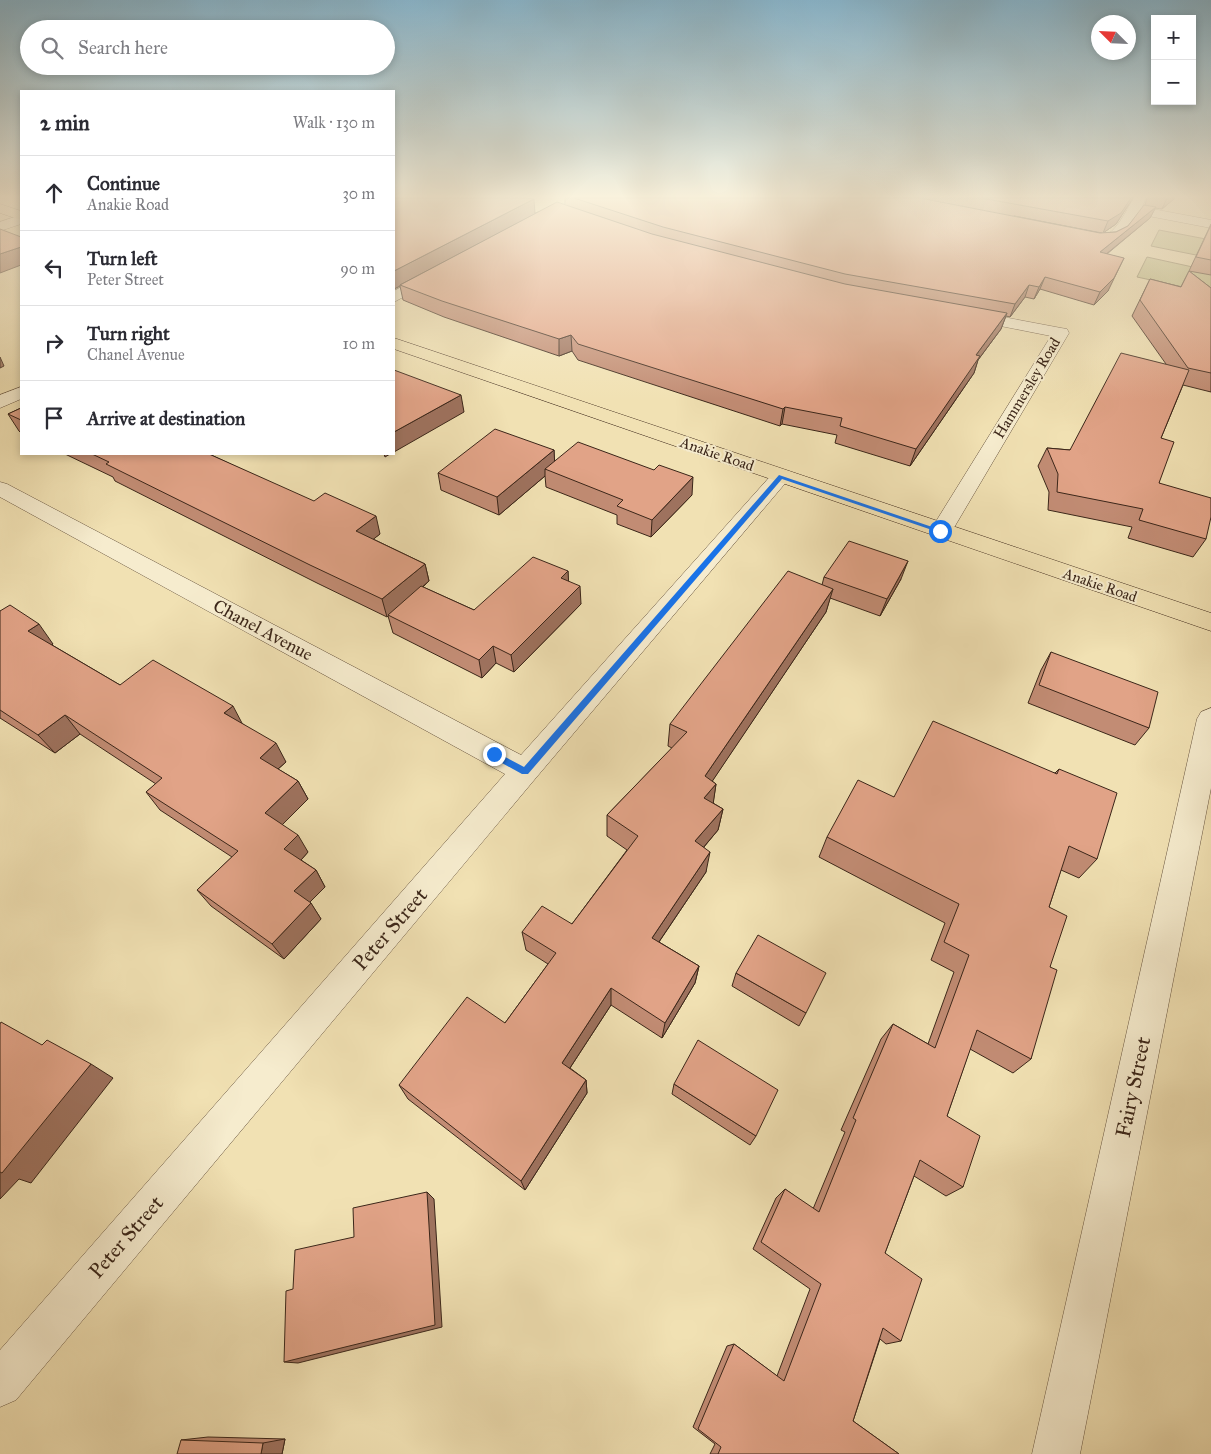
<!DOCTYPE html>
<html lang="en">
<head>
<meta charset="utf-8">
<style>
	:root { --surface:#fff; --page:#f7f7f7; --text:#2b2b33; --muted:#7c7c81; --line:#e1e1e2 }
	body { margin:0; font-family:"IM FELL Great Primer",serif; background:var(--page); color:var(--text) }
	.controls { position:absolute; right:15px; top:15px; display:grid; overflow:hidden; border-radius:0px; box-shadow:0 2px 8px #0003 }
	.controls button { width:45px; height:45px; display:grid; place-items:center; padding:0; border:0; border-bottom:1px solid var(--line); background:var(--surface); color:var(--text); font:25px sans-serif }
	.compass { position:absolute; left:1091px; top:15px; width:45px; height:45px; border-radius:50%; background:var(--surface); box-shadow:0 2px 8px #0003; rotate:294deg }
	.stop { position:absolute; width:15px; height:15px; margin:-11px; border:4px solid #1a73e8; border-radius:50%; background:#fff }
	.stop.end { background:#1a73e8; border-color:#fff; box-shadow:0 1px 5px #0008 }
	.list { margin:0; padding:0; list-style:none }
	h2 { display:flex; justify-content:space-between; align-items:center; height:65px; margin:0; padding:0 20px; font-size:21px }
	h2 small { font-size:16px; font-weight:400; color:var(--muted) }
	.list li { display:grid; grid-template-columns:32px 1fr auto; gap:15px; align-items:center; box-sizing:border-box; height:75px; padding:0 20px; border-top:1px solid var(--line) }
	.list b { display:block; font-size:19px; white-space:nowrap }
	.list p { margin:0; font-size:16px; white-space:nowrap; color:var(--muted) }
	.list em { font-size:16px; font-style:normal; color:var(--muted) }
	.icon { flex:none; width:28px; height:28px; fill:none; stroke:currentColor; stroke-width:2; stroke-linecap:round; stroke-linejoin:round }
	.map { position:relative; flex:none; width:1211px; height:1454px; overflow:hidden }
	.search { position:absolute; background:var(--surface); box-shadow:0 2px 8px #0003; left:20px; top:20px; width:375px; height:55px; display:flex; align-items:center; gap:12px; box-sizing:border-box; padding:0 18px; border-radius:28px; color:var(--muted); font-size:19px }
	.panel { position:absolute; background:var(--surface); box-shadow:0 2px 8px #0003; left:20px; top:90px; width:375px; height:365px; border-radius:0px }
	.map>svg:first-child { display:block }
	.green { fill:#c1c188; stroke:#7e7450 }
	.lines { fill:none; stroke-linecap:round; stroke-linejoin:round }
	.minor-casing { stroke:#685540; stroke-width:1 }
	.major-casing { stroke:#3b2619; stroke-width:1 }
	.minor { fill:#f6ecce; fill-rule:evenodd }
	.major { fill:#f1e1b3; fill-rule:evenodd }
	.wall { fill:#c28c74; stroke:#3b2619; fill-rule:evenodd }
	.shaded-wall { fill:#9e725e; stroke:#3b2619 }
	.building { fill:#e1a387; stroke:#3b2619 }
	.route { fill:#1a73e8 }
	.labels { text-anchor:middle; stroke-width:4; stroke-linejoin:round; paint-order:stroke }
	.far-street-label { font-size:15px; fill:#3b2619; stroke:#f6ecce }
	.street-label { font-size:18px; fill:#3b2619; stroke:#f6ecce }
	.near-street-label { font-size:21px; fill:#3b2619; stroke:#f6ecce }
</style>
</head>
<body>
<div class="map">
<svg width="1211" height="1454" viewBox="0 0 1211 1454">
	<rect width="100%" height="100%" fill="#f1e1b3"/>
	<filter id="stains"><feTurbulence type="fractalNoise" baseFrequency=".004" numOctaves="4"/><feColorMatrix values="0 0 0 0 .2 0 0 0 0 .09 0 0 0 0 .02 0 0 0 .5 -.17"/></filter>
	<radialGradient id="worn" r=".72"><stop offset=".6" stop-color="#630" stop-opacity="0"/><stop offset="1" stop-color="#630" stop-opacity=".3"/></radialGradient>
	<!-- green -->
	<g class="green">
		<polygon points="1159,230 1211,240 1211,258 1151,246"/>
		<polygon points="1147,257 1211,271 1211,293 1137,277"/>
	</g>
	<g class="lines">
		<defs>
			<g id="minor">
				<path d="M1134,198h12l-4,9 69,13v8l-73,-14c-16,26 -25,35 -57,27l-2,-3 2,-3c8,-2 16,2 24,0 11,-2 23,-28 29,-37z"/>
				<polygon points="21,215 21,224 0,231 0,222"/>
				<polygon points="434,270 439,272 442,275 439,278 394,302 394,291"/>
				<polygon points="966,310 1061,328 1067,329 1069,333 952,531 949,536 941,538 933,536 930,531 1051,336 960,318 958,315 960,312"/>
				<polygon points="21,387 21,399 0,408 0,395"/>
				<polygon points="781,470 788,472 791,476 788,480 535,779 16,1400 0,1407 0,1350 505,774 0,497 0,482 7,484 521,755 774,472"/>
				<polygon points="1211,708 1211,788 1080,1454 1032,1454 1197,719 1201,712"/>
			</g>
			<g id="major">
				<polygon points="0,204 21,211 21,220 0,213"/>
				<polygon points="394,338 1211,613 1211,631 394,349"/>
			</g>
		</defs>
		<!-- minor casing -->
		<use href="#minor" class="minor-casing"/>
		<!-- major casing -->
		<use href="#major" class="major-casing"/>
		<!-- minor -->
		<use href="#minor" class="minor"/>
		<!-- major -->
		<use href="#major" class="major"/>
	</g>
	<!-- wall -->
	<g class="wall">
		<path d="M394,198l141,15 30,-9v-6h568l-17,26 -13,9 13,-1 12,-6 17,-21 2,-7h28l-13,11 -7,-1 -5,10 -43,36 1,37 -14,14 -54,-16 -6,10 -9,-2 -15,20 -4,-1 -5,13 -23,31 -4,13 -64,93 -75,-23 2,-8 -55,-11 -2,2 -202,-66 -6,-9 -13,5 -115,-39 -41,-17 -3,-14 -6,3zM1014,216l88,17h-2z"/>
		<polygon points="1211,224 1211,275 1189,271"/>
		<polygon points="1189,271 1211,288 1211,392 1183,385 1161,438 1159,483 1206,539 1193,557 1128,538 1132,527 1048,510 1049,492 1038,466 1047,448 1070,450 1166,364 1132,316 1150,279 1181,287"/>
		<polygon points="21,408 21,433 19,431 8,414"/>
		<polygon points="554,450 554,461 692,495 651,537 617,524 617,515 546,487 545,476 499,515 441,490 438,473"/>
		<polygon points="65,454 209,454 380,534 373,539 425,564 429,581 423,587 474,610 568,571 568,581 581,604 514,672 496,663 482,678 393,633 388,616 387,617 317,583 115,481 113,477"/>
		<polygon points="824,577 901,579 880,616 830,598 826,612 712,781 716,784 713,803 723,809 718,830 704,847 706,872 659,942 699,966 695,983 662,1038 611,1005 570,1068 586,1080 587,1093 525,1190 408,1099 399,1085 505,1023 548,964 526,950 522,932 572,924 627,850 607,836 607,815 672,748 668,746 670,724 822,585"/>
		<polygon points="0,611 53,644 52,645 120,685 243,724 286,762 278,769 298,781 308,799 282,824 308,852 301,860 316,870 325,887 310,902 321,919 284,959 211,906 197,890 232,857 160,810 146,792 156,784 80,734 55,753 0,718"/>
		<polygon points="1051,652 1149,728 1135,745 1028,703 1041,670"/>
		<polygon points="1059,769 1097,859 1079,878 1061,870 1049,907 1050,967 1031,1059 1013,1073 970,1049 947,1116 963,1187 946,1196 914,1176 885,1253 901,1341 886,1344 880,1339 853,1421 899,1454 710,1454 715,1444 693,1427 727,1346 734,1344 777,1376 810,1289 753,1249 776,1198 785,1189 813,1209 845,1132 841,1130 881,1039 893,1024 928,1044 954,972 931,960 945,923 819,857 827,837 894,797 1055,773"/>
		<polygon points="736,973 806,1013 799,1026 732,986"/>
		<polygon points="674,1084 756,1136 750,1145 672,1094"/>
		<polygon points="208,1437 285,1439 282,1454 181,1440"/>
	</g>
	<!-- shaded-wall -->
	<g class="shaded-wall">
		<polygon points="1131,198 1133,198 1116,224 1103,233 1108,221"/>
		<polygon points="1167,198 1175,198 1162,209"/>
		<polygon points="534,199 535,214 400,285 400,286 394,289 394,271"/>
		<polygon points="1156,207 1150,218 1094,264 1100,252"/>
		<polygon points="21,247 21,265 0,273 0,254"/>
		<polygon points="1124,258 1108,291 1094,305 1100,292"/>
		<polygon points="1045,277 1040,289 1034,299 1039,287"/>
		<polygon points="1029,285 1025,297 1010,317 1015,304"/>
		<polygon points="1007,313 1001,329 978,360 974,373 910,466 916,449 976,355"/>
		<polygon points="571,335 572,351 559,356 559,339"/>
		<polygon points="0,357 4,366 0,368"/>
		<polygon points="461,395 464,412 394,452 394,432"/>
		<polygon points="785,407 782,424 780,426 783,409"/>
		<polygon points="554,450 555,468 545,469 545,476 499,515 497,497"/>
		<polygon points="384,454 390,454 385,457"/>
		<polygon points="693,477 692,495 651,537 652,520"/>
		<polygon points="376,516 380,534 361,549 356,531"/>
		<polygon points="908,561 901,579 880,616 887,599"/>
		<polygon points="425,564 429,581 387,617 382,599"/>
		<polygon points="568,571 569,589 561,578"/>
		<polygon points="580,586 581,604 514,672 511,655"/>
		<polygon points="833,589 826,612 701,798 705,776"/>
		<polygon points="39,624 53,644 43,650 28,631"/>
		<polygon points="493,646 496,663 482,678 479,660"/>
		<polygon points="233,706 243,725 224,713"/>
		<polygon points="65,715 80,734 55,753 38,735"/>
		<polygon points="276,743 286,762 270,776 260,758"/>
		<polygon points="298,781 308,799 276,831 265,813"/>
		<polygon points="716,784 713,805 704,798"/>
		<polygon points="723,809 718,830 691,862 695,841"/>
		<polygon points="298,835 308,852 295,867 284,849"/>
		<polygon points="710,852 706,872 650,955 652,938"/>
		<polygon points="316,870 325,887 304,908 294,891"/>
		<polygon points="311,903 321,919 284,959 272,944"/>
		<polygon points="699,966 695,983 662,1038 665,1023"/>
		<polygon points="611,988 611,1005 564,1077 562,1063"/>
		<polygon points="91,1064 113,1078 31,1183 19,1179 0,1199 0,1170"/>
		<polygon points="586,1080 587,1093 525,1190 521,1181"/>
		<polygon points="427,1192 434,1199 442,1327 298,1363 284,1362"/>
		<polygon points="285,1439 282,1454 261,1454 263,1443"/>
	</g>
	<!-- building -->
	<g class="building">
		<polygon points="394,198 526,198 534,199 394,271"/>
		<polygon points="574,198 920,198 1100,233 1116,232 1128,226 1144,205 1156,207 1100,252 1124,258 1114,278 1100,292 1045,277 1039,287 1029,285 1015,304 845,274 663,227"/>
		<polygon points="981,198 1131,198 1121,213 1108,221"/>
		<polygon points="557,202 652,234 845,284 1007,313 976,355 980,356 916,449 840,426 842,418 785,407 783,409 578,344 571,335 559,339 442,301 400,285"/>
		<polygon points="1211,225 1211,260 1196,257"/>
		<polygon points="0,229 21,237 21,247 0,254"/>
		<polygon points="1189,271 1211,288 1211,373 1188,368 1140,300 1150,279 1181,287"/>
		<polygon points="1121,353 1189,370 1161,438 1174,442 1159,483 1211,498 1211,517 1206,539 1139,520 1143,509 1057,492 1058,474 1047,448 1070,450"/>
		<polygon points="394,370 461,395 394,432"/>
		<polygon points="21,408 21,420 8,414"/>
		<polygon points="495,429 554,450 497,497 438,473"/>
		<polygon points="578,442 654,470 659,465 693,477 652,520 617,506 623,500 545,469"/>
		<polygon points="92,454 209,454 314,501 325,493 376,516 356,531 425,564 382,599 310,565 106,464 109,462"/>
		<polygon points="849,541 908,561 887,599 824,577"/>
		<polygon points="533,557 568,571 561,578 580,586 511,655 493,646 479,660 388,615 421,586 474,610"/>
		<polygon points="788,571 833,589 705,776 716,784 704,798 723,809 695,841 710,852 652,938 699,966 665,1023 611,988 562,1063 586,1080 521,1181 399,1085 467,997 505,1023 556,953 522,932 542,906 572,924 638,836 607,815 687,732 670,724"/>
		<polygon points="10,605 39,624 28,631 120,685 153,660 233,706 224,713 276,743 260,758 298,781 265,813 298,835 284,849 316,870 294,891 311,903 272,944 197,890 238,851 146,792 162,778 65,715 38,735 0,710 0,611"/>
		<polygon points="1051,652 1158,692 1149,728 1039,685"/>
		<polygon points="933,721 1057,774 1059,769 1117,793 1097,859 1069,846 1049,907 1067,916 1050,967 1057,970 1031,1059 977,1030 947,1116 980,1136 963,1187 920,1160 885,1253 922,1279 901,1341 883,1328 853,1421 899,1454 718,1454 721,1447 698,1429 734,1344 784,1381 821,1284 761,1242 785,1189 819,1212 856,1120 853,1118 893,1024 935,1048 969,955 944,942 959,904 827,837 858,780 894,797"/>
		<polygon points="758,935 826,973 806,1013 736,973"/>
		<polygon points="1,1022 42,1045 47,1040 91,1064 2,1173 0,1172 0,1024"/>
		<polygon points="698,1040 778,1090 756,1136 674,1084"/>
		<polygon points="427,1192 435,1325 284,1362 286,1291 293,1289 295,1250 354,1237 353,1208"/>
		<polygon points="181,1440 263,1443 261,1454 177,1454"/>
	</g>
	<!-- sky -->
	<linearGradient id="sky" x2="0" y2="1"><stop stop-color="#89b8d0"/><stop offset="0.49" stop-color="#f9f2dd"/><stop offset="1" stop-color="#f9f2dd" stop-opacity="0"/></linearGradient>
	<rect width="1211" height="401" fill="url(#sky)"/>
	<!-- route -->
	<polygon class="route" points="779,475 944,531 938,532 782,479 528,774 522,774 491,757 491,752 494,751 524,767"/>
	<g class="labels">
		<!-- far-street labels -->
		<g class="far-street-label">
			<text transform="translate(1027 388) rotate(-59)" y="5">Hammersley Road</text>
			<text transform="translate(717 454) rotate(19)" y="5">Anakie Road</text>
			<text transform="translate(1100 585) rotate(19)" y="5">Anakie Road</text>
		</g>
		<!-- street labels -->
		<g class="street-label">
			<text transform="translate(263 630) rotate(28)" y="6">Chanel Avenue</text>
		</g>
		<!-- near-street labels -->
		<g class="near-street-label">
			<text transform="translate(390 929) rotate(-49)" y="7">Peter Street</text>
			<text transform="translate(1133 1087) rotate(-78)" y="7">Fairy Street</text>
			<text transform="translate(126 1237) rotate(-49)" y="7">Peter Street</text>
		</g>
	</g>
	<rect width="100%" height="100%" filter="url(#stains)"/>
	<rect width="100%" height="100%" fill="url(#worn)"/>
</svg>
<div class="controls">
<button>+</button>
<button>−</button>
</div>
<svg class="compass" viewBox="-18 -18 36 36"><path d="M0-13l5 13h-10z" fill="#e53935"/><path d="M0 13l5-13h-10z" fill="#7c7c81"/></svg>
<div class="stop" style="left:940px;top:531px"></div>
<div class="stop end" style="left:494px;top:754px"></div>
<div class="search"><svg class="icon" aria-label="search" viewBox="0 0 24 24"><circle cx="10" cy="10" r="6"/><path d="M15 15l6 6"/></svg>Search here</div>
<section class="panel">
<h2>2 min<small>Walk · 130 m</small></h2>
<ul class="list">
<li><svg class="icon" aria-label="ahead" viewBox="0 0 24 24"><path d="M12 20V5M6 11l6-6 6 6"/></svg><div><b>Continue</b><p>Anakie Road</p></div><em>30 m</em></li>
<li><svg class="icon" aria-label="left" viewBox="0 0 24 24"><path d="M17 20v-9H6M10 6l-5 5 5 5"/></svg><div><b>Turn left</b><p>Peter Street</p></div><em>90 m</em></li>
<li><svg class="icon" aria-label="right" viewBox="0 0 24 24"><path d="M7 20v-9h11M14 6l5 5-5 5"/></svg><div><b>Turn right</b><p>Chanel Avenue</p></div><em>10 m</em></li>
<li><svg class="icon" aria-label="arrive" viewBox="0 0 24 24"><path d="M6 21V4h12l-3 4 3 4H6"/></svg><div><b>Arrive at destination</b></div></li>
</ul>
</section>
</div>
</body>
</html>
